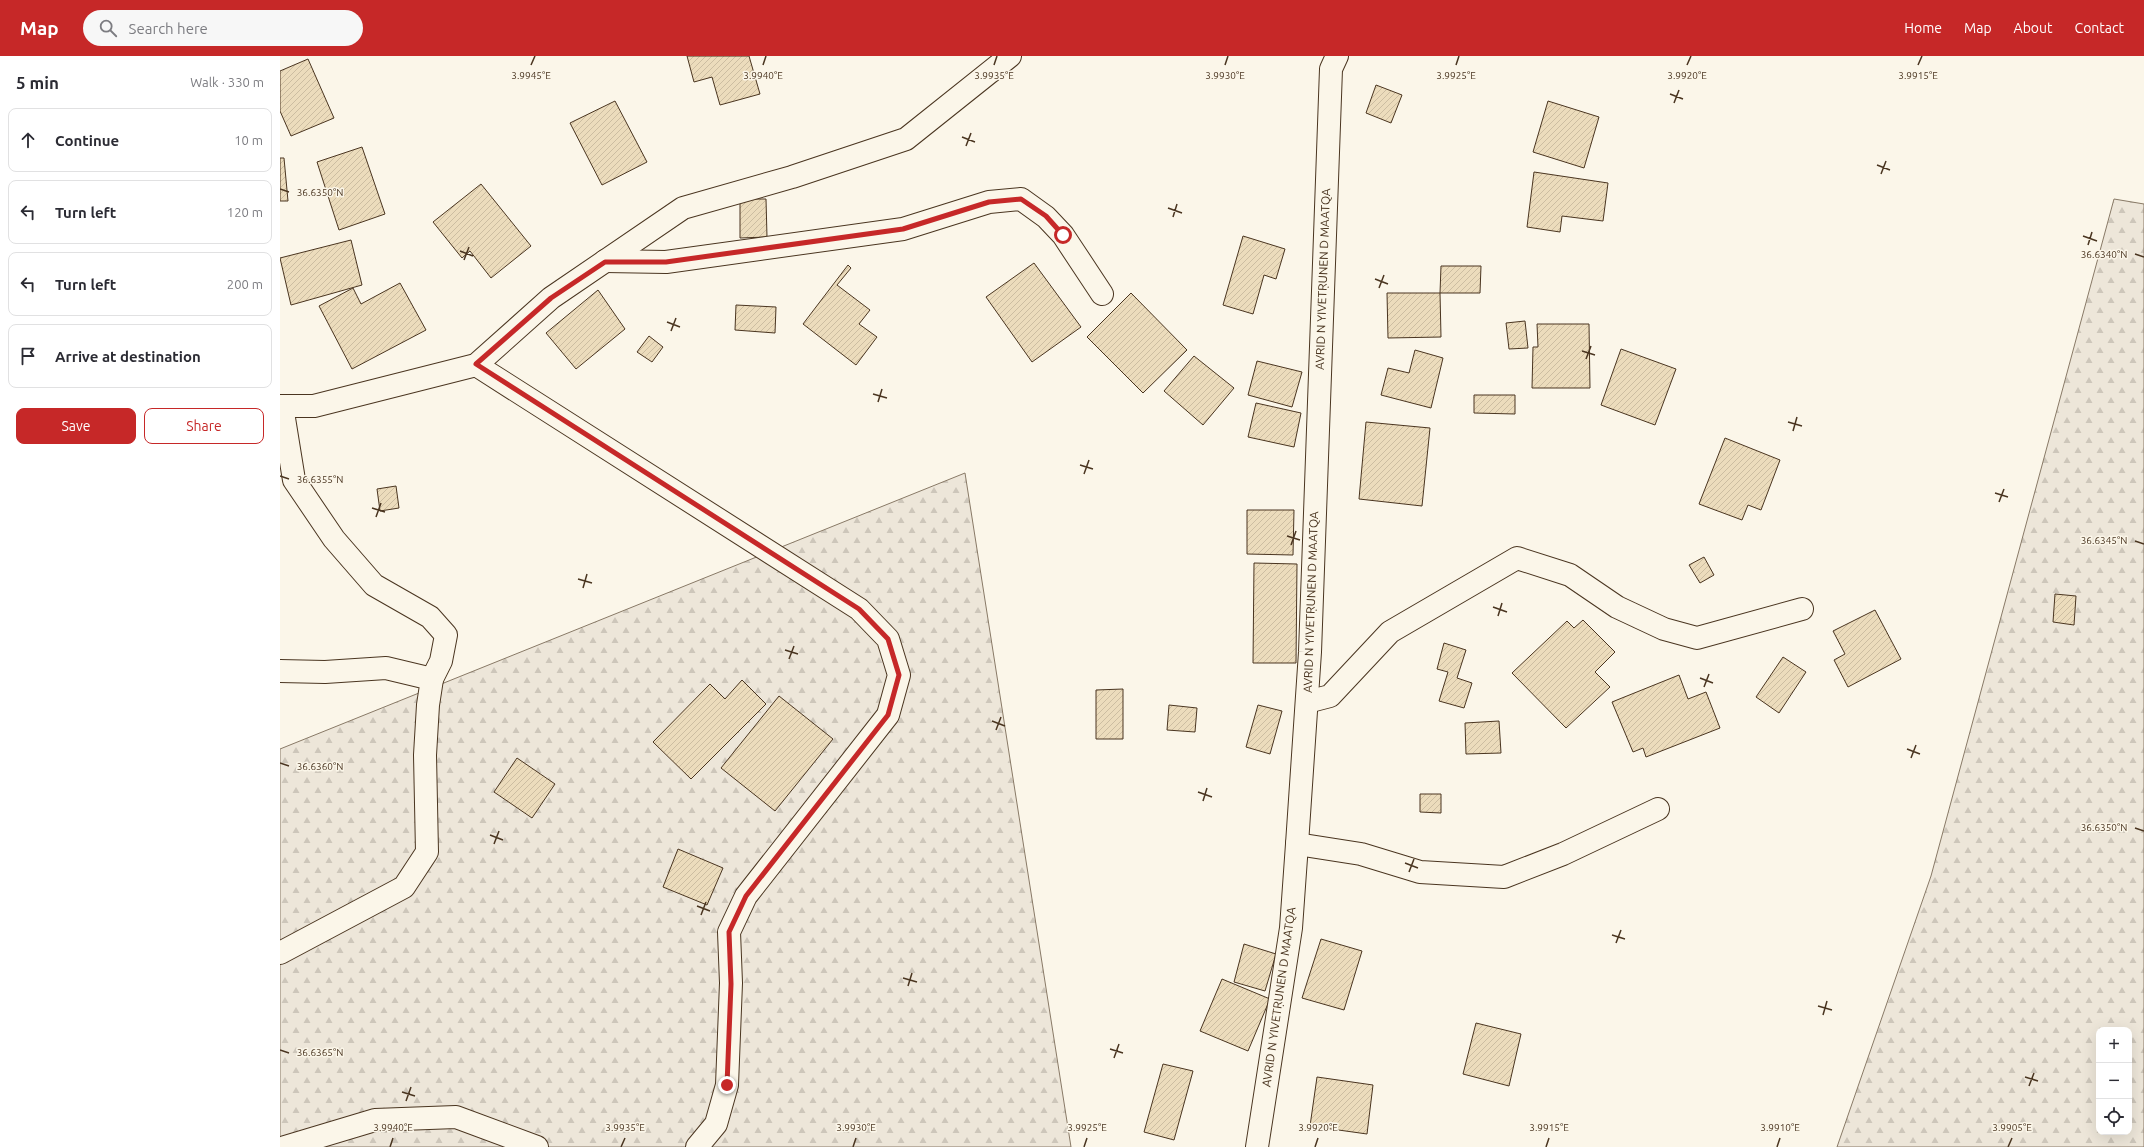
<!DOCTYPE html>
<html lang="en">
<head>
<meta charset="utf-8">
<style>
	:root { --surface:#fff; --page:#f7f7f7; --text:#2b2b33; --muted:#7c7c81; --line:#e1e1e2; --accent:#c62828 }
	body { margin:0; font-family:Ubuntu,sans-serif; background:var(--page); color:var(--text) }
	.controls { position:absolute; right:12px; bottom:12px; display:grid; overflow:hidden; border-radius:8px; box-shadow:0 4px 16px #0002 }
	.controls button { width:36px; height:36px; display:grid; place-items:center; padding:0; border:0; border-bottom:1px solid var(--line); background:var(--surface); color:var(--text); font:20px sans-serif }
	.stop { position:absolute; width:12px; height:12px; margin:-9px; border:3px solid #c62828; border-radius:50%; background:#fff }
	.stop.end { background:#c62828; border-color:#fff; box-shadow:0 1px 4px #0008 }
	.list { margin:0; padding:0; list-style:none }
	h2 { display:flex; justify-content:space-between; align-items:center; height:52px; margin:0; padding:0 16px; font-size:17px }
	h2 small { font-size:13px; font-weight:400; color:var(--muted) }
	.list li { display:grid; grid-template-columns:26px 1fr auto; gap:12px; align-items:center; box-sizing:border-box; height:64px; margin:0 8px 8px; padding:0 8px; border:1px solid var(--line); border-radius:8px }
	.list b { display:block; font-size:15px; white-space:nowrap }
	.list em { font-size:13px; font-style:normal; color:var(--muted) }
	.actions { display:flex; gap:8px; padding:12px 16px }
	.actions a { flex:1; padding:9px 0; border:1px solid var(--accent); border-radius:8px; text-align:center; font-size:14px; color:var(--accent) }
	.actions .main { background:var(--accent); color:#fff }
	.icon { flex:none; width:22px; height:22px; fill:none; stroke:currentColor; stroke-width:2; stroke-linecap:round; stroke-linejoin:round }
	.map { position:relative; flex:none; width:1864px; height:1091px; overflow:hidden }
	header { display:flex; align-items:center; gap:24px; box-sizing:border-box; height:56px; padding:0 20px; background:var(--accent); color:#fff }
	header strong { font-size:19px }
	nav { display:flex; gap:22px; margin-inline-start:auto; font-size:14px }
	.search { width:280px; height:36px; background:var(--page); display:flex; align-items:center; gap:10px; box-sizing:border-box; padding:0 14px; border-radius:22px; color:var(--muted); font-size:15px }
	main { display:flex }
	aside { flex:1; background:var(--surface) }
	.map>svg:first-child { display:block }
	.forest { fill:url(#forest-firs); stroke:#887966; fill-rule:evenodd }
	.building { fill:url(#building-hatch); stroke:#4a3520 }
	.lines { fill:none; stroke-linecap:round; stroke-linejoin:round }
	.minor-casing { stroke:#4a3520; stroke-width:24 }
	.major-casing { stroke:#4a3520; stroke-width:24 }
	.minor { stroke:#fbf6e9; stroke-width:22 }
	.major { stroke:#fbf6e9; stroke-width:22 }
	.route { stroke:#c62828; stroke-width:5 }
	.ticks { fill:none; stroke:#4a3520; stroke-width:1.5 }
	.labels { text-anchor:middle; stroke-width:3; stroke-linejoin:round; paint-order:stroke }
	.street-label { font-size:12px; fill:#4a3520; stroke:#fbf6e9 }
	.ticks-label { font-size:10px; text-anchor:middle; fill:#4a3520; stroke:#fbf6e9; stroke-width:3; stroke-linejoin:round; paint-order:stroke }
</style>
</head>
<body>
<header>
<strong>Map</strong>
<div class="search"><svg class="icon" aria-label="search" viewBox="0 0 24 24"><circle cx="10" cy="10" r="6"/><path d="M15 15l6 6"/></svg>Search here</div>
<nav><a>Home</a><a>Map</a><a>About</a><a>Contact</a></nav>
</header>
<main>
<aside>
<h2>5 min<small>Walk · 330 m</small></h2>
<ul class="list">
<li><svg class="icon" aria-label="ahead" viewBox="0 0 24 24"><path d="M12 20V5M6 11l6-6 6 6"/></svg><div><b>Continue</b></div><em>10 m</em></li>
<li><svg class="icon" aria-label="left" viewBox="0 0 24 24"><path d="M17 20v-9H6M10 6l-5 5 5 5"/></svg><div><b>Turn left</b></div><em>120 m</em></li>
<li><svg class="icon" aria-label="left" viewBox="0 0 24 24"><path d="M17 20v-9H6M10 6l-5 5 5 5"/></svg><div><b>Turn left</b></div><em>200 m</em></li>
<li><svg class="icon" aria-label="arrive" viewBox="0 0 24 24"><path d="M6 21V4h12l-3 4 3 4H6"/></svg><div><b>Arrive at destination</b></div></li>
</ul>
<div class="actions"><a class="main">Save</a><a>Share</a></div>
</aside>
<div class="map">
<svg width="1864" height="1091" viewBox="0 0 1864 1091">
	<defs>
		<pattern id="forest-firs" width="22" height="20" patternUnits="userSpaceOnUse"><rect width="22" height="20" fill="#ede6d9"/><path d="M5 1l3.5 6h-7zM16 11l3.5 6h-7z" fill="#cdc6ba"/></pattern>
		<pattern id="building-hatch" width="6" height="6" patternUnits="userSpaceOnUse"><rect width="6" height="6" fill="#ecdcbc"/><path d="M-1 1l2-2M0 6l6-6M5 7l2-2" fill="none" stroke="#ccbda1"/></pattern>
	</defs>
	<rect width="100%" height="100%" fill="#fbf6e9"/>
	<!-- forest -->
	<g class="forest">
		<path d="M1834,143l30,5v943h-307l94,-271zM1819,974h30v102h-30z"/>
		<polygon points="685,417 791,1091 0,1091 0,693"/>
	</g>
	<!-- building -->
	<g class="building">
		<polygon points="407,0 469,0 480,38 440,49 432,21 414,26"/>
		<polygon points="28,3 54,62 11,80 0,55 0,15"/>
		<polygon points="1096,29 1122,39 1111,67 1086,57"/>
		<polygon points="335,45 367,106 322,129 290,67"/>
		<polygon points="1268,45 1319,61 1304,112 1253,96"/>
		<polygon points="82,91 105,158 59,174 37,106"/>
		<polygon points="0,102 4,102 8,145 0,145"/>
		<polygon points="1254,116 1328,127 1323,165 1282,160 1280,176 1247,171"/>
		<polygon points="201,128 251,190 211,222 190,195 182,202 153,166"/>
		<polygon points="460,143 486,143 487,181 460,182"/>
		<polygon points="963,180 1005,193 996,223 984,219 973,258 943,249"/>
		<polygon points="71,184 82,229 11,249 0,202"/>
		<polygon points="754,207 801,271 752,306 706,241"/>
		<polygon points="568,209 571,212 557,229 590,254 579,268 597,281 576,309 523,268"/>
		<polygon points="1161,210 1201,210 1200,237 1160,237"/>
		<polygon points="120,227 146,274 72,313 39,250 73,232 81,248"/>
		<polygon points="318,234 345,273 296,313 266,277"/>
		<polygon points="851,237 907,294 863,337 807,281"/>
		<polygon points="1107,237 1160,237 1161,281 1108,282"/>
		<polygon points="456,249 496,251 495,277 455,274"/>
		<polygon points="1245,265 1248,292 1229,293 1226,267"/>
		<polygon points="1257,268 1309,268 1310,332 1252,332 1253,291 1258,291"/>
		<polygon points="369,280 383,291 372,306 357,296"/>
		<polygon points="1341,293 1396,313 1375,369 1321,349"/>
		<polygon points="1135,294 1163,302 1151,352 1101,339 1108,312 1129,317"/>
		<polygon points="914,300 954,332 923,369 884,335"/>
		<polygon points="977,305 1022,316 1012,351 968,339"/>
		<polygon points="1194,339 1235,339 1235,358 1194,357"/>
		<polygon points="976,347 1021,357 1014,391 968,381"/>
		<polygon points="1086,366 1150,372 1142,450 1079,443"/>
		<polygon points="1445,382 1500,404 1481,454 1468,449 1462,464 1419,448"/>
		<polygon points="116,430 119,452 100,455 97,433"/>
		<polygon points="967,454 1014,454 1013,499 967,498"/>
		<polygon points="1424,501 1434,519 1420,527 1409,509"/>
		<polygon points="974,507 1017,508 1016,607 973,607"/>
		<polygon points="1775,538 1796,540 1794,569 1773,566"/>
		<polygon points="1595,554 1621,603 1568,631 1554,604 1565,598 1553,575"/>
		<polygon points="1303,564 1335,596 1315,616 1330,631 1286,672 1232,617 1287,565 1294,572"/>
		<polygon points="1164,587 1186,594 1177,622 1192,627 1184,652 1159,645 1168,616 1157,613"/>
		<polygon points="1503,601 1526,616 1499,657 1476,641"/>
		<polygon points="1399,619 1408,643 1426,636 1440,672 1366,701 1363,692 1353,696 1332,646"/>
		<polygon points="462,624 486,648 411,723 373,686 430,628 445,643"/>
		<polygon points="843,633 843,683 816,683 816,634"/>
		<polygon points="499,640 553,683 495,755 441,712"/>
		<polygon points="889,649 917,652 915,676 887,674"/>
		<polygon points="978,649 1002,655 990,698 966,691"/>
		<polygon points="1219,665 1221,697 1186,698 1185,667"/>
		<polygon points="237,702 275,728 252,762 214,736"/>
		<polygon points="1140,738 1161,738 1161,757 1140,756"/>
		<polygon points="398,793 443,812 427,849 383,831"/>
		<polygon points="1041,883 1082,895 1064,954 1022,942"/>
		<polygon points="964,888 996,898 985,935 954,926"/>
		<polygon points="942,923 990,943 968,995 920,975"/>
		<polygon points="1196,967 1241,978 1229,1030 1183,1018"/>
		<polygon points="883,1008 913,1015 894,1084 864,1076"/>
		<polygon points="1037,1021 1093,1029 1087,1078 1030,1070"/>
	</g>
	<g class="lines">
		<defs>
			<g id="minor">
				<polyline points="325,205 386,206 623,173 709,146 741,143 766,161 783,179 822,238"/>
				<polyline points="196,309 579,553 608,583 619,619 608,659 466,840 449,876 451,927 447,1029 436,1068 417,1091"/>
				<polyline points="0,350 34,350 196,309 271,242 403,152 512,121 626,83 730,0"/>
				<polyline points="2,350 14,424 54,483 94,529 150,561 166,579 161,605 152,623"/>
				<polyline points="0,615 45,616 106,612 152,623 148,649 145,699 147,796 124,831 0,897"/>
				<polyline points="1027,646 1050,640 1110,576 1237,502 1290,519 1337,551 1384,573 1417,582 1522,553"/>
				<polyline points="1017,788 1081,798 1140,816 1224,821 1283,798 1378,753"/>
				<polyline points="5,1091 95,1064 176,1061 257,1091"/>
			</g>
			<polyline id="major" points="977,1091 1011,872 1017,788 1030,596 1051,13 1057,0"/>
		</defs>
		<!-- minor casing -->
		<use href="#minor" class="minor-casing"/>
		<!-- major casing -->
		<use href="#major" class="major-casing"/>
		<!-- minor -->
		<use href="#minor" class="minor"/>
		<!-- major -->
		<use href="#major" class="major"/>
	</g>
	<g class="lines">
		<!-- route -->
		<polyline class="route" points="447,1029 451,928 449,876 466,840 608,659 619,619 608,583 579,553 196,308 271,242 325,206 386,206 623,173 709,146 741,143 766,160 783,179"/>
	</g>
	<!-- ticks -->
	<path class="ticks" d="M251,9l4,-9M483,9l3,-9M714,9l3,-9M945,9l3,-9M1176,9l3,-9M1407,9l4,-9M1638,9l4,-9M1390,38l13,5M1394,47l5,-13M682,81l13,5M686,90l5,-13M1597,109l13,5M1601,118l5,-13M0,133l9,3M888,152l14,5M893,161l4,-13M1803,180l14,5M1808,189l4,-13M180,195l13,5M1855,198l9,3M184,204l5,-13M1095,223l13,5M1099,232l5,-13M387,266l13,5M391,275l5,-13M1302,295l13,4M1306,303l5,-13M593,338l14,4M598,346l4,-13M1508,366l14,4M1513,375l4,-14M800,409l13,4M804,418l5,-14M0,420l9,3M1715,437l13,4M1719,446l5,-13M92,452l13,4M96,461l5,-14M1007,480l13,4M1855,485l9,3M1011,489l5,-14M298,523l14,4M303,532l4,-14M1213,551l14,5M1218,560l4,-13M505,594l13,4M509,603l5,-13M1420,622l13,5M1424,631l5,-13M712,665l13,5M716,674l5,-13M1627,693l13,5M1631,702l5,-13M0,707l9,3M918,736l14,5M923,745l4,-13M1855,772l9,3M210,779l13,5M214,788l5,-13M1125,807l13,5M1129,816l5,-13M417,850l13,5M421,859l5,-13M1332,879l13,4M1336,887l5,-13M623,922l14,4M628,930l4,-13M1538,950l14,4M1543,959l4,-14M830,993l13,4M0,994l9,3M834,1002l5,-14M1745,1021l13,4M1749,1030l5,-13M122,1036l13,4M126,1045l5,-14M110,1091l3,-9M341,1091l4,-9M573,1091l3,-9M804,1091l3,-9M1035,1091l3,-9M1266,1091l3,-9M1497,1091l3,-9M1728,1091l4,-9"/>
	<g class="labels">
		<!-- street labels -->
		<g class="street-label">
			<text transform="translate(1043 223) rotate(-88)" y="4">AVRID N YIVETṚUNEN D MAATQA</text>
			<text transform="translate(1031 546) rotate(-88)" y="4">AVRID N YIVETṚUNEN D MAATQA</text>
			<text transform="translate(999 941) rotate(-82)" y="4">AVRID N YIVETṚUNEN D MAATQA</text>
		</g>
	</g>
	<g class="ticks-label">
		<text x="251" y="23">3.9945°E</text>
		<text x="483" y="23">3.9940°E</text>
		<text x="714" y="23">3.9935°E</text>
		<text x="945" y="23">3.9930°E</text>
		<text x="1176" y="23">3.9925°E</text>
		<text x="1407" y="23">3.9920°E</text>
		<text x="1638" y="23">3.9915°E</text>
		<text x="40" y="140">36.6350°N</text>
		<text x="1824" y="202">36.6340°N</text>
		<text x="40" y="427">36.6355°N</text>
		<text x="1824" y="488">36.6345°N</text>
		<text x="40" y="714">36.6360°N</text>
		<text x="1824" y="775">36.6350°N</text>
		<text x="40" y="1000">36.6365°N</text>
		<text x="113" y="1075">3.9940°E</text>
		<text x="345" y="1075">3.9935°E</text>
		<text x="576" y="1075">3.9930°E</text>
		<text x="807" y="1075">3.9925°E</text>
		<text x="1038" y="1075">3.9920°E</text>
		<text x="1269" y="1075">3.9915°E</text>
		<text x="1500" y="1075">3.9910°E</text>
		<text x="1732" y="1075">3.9905°E</text>
	</g>
</svg>
<div class="controls">
<button>+</button>
<button>−</button>
<button><svg class="icon" aria-label="locate" viewBox="0 0 24 24"><circle cx="12" cy="12" r="6"/><path d="M12 2v4M12 18v4M2 12h4M18 12h4"/></svg></button>
</div>
<div class="stop" style="left:783px;top:179px"></div>
<div class="stop end" style="left:447px;top:1029px"></div>
</div>
</main>
</body>
</html>
